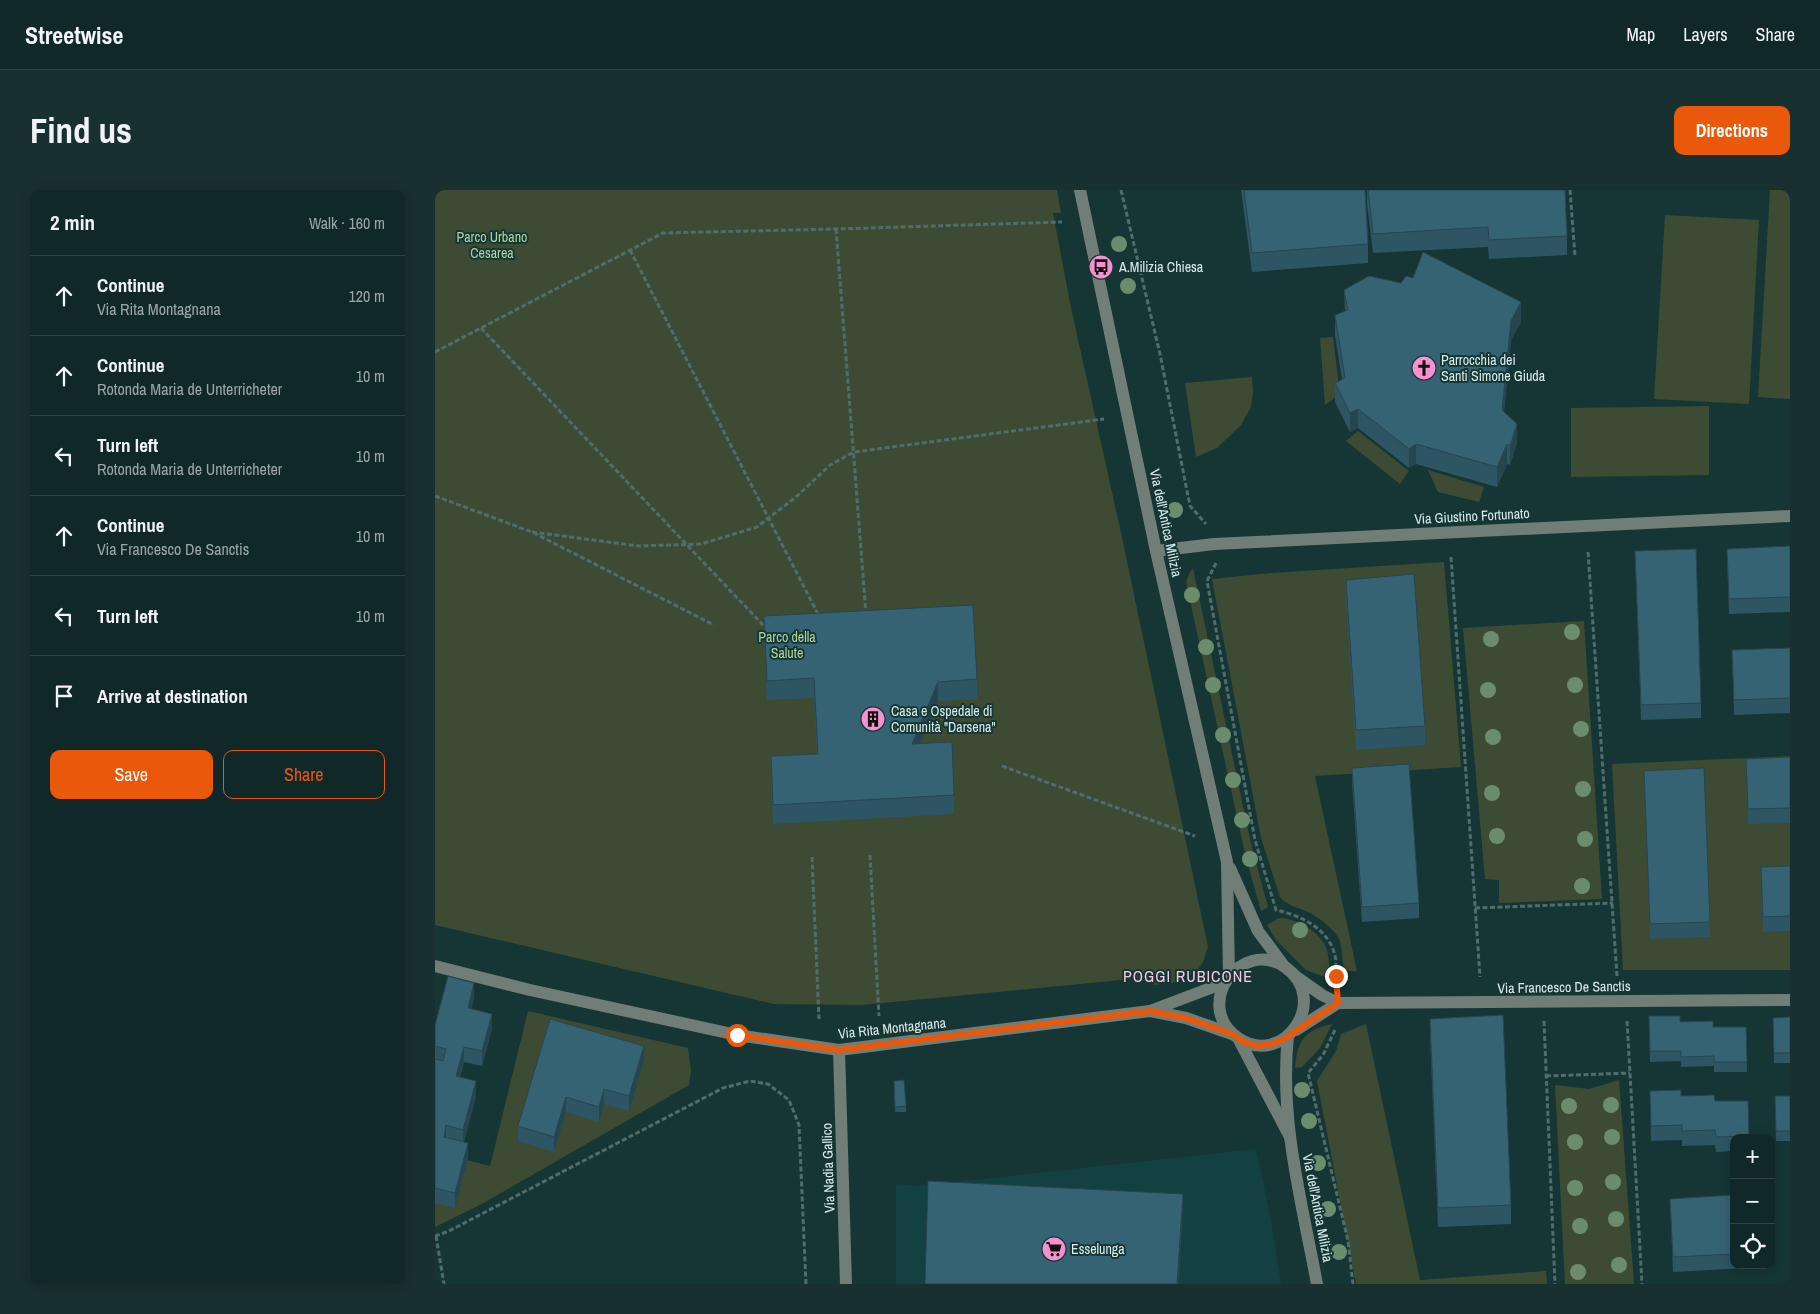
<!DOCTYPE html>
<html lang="en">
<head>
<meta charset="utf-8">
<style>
	:root { --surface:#102828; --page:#193030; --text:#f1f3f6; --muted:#9ca6a8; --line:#304445; --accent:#ea580c }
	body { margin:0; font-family:"Archivo Narrow",sans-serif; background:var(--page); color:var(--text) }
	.controls { position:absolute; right:15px; bottom:15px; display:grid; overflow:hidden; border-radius:10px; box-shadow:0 2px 12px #0003 }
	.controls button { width:45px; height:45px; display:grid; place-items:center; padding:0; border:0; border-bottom:1px solid var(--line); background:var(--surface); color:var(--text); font:25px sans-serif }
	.stop { position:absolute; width:15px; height:15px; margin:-11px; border:4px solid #ea580c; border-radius:50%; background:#fff }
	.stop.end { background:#ea580c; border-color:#fff; box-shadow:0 1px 5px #0008 }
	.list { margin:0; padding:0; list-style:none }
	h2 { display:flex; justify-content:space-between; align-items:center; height:65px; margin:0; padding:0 20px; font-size:21px }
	h2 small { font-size:16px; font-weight:400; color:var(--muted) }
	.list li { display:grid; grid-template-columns:32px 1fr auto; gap:15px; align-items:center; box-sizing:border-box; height:80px; padding:0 20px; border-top:1px solid var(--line) }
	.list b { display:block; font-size:19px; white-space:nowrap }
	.list p { margin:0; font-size:16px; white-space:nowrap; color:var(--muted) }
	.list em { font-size:16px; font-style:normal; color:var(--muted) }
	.actions { display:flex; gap:10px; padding:15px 20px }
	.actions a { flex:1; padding:11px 0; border:1px solid var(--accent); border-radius:10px; text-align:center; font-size:18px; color:var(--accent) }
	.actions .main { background:var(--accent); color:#fff }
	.icon { flex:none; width:28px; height:28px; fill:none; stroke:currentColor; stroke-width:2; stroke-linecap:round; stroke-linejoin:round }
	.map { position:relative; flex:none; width:1355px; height:1094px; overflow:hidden; border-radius:10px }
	header { display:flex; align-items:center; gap:30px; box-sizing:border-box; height:70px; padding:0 25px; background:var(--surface); border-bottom:1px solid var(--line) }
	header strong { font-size:24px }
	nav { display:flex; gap:28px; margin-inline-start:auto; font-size:18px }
	.intro { display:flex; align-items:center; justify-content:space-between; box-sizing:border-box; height:120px; padding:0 30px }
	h1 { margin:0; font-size:35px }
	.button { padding:12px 22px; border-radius:10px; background:var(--accent); color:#fff; font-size:18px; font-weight:700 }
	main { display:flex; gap:30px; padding:0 30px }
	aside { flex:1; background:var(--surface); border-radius:10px; box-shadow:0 2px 12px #0003 }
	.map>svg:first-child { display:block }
	.built { fill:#134040 }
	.green { fill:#3d4b34 }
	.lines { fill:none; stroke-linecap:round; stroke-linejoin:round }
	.path { stroke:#506d6c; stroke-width:3; stroke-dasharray:5 2.5; stroke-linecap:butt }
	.minor { stroke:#717e77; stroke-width:12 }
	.tree { fill:#6b8d6e }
	.wall { fill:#2e5563 }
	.shaded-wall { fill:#264550 }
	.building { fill:#366373; stroke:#264550 }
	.route { stroke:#ea580c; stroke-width:6 }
	.labels { text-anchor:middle; stroke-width:4; stroke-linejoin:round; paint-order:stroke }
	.park-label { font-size:14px; fill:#b2d59c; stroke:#153635 }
	.poi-label { font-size:14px; fill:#daeceb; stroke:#153635; text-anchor:start }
	.street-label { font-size:14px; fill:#daeceb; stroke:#153635 }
	.quarter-label { font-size:16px; letter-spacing:1px; fill:#f7cae4; stroke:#153635 }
</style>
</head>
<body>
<header>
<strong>Streetwise</strong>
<nav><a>Map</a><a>Layers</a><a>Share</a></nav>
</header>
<div class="intro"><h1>Find us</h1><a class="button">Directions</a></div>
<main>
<aside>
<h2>2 min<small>Walk · 160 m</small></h2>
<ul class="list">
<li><svg class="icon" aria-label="ahead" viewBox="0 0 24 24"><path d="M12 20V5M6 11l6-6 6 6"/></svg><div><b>Continue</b><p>Via Rita Montagnana</p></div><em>120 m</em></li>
<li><svg class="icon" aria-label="ahead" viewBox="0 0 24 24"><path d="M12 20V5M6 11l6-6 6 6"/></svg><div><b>Continue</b><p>Rotonda Maria de Unterricheter</p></div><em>10 m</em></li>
<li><svg class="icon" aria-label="left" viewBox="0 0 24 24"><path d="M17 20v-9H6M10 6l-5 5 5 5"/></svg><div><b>Turn left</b><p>Rotonda Maria de Unterricheter</p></div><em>10 m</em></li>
<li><svg class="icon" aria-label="ahead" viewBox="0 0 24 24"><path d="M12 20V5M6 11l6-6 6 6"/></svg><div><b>Continue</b><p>Via Francesco De Sanctis</p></div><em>10 m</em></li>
<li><svg class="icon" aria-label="left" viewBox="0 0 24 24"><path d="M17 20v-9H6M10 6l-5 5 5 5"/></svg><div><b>Turn left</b></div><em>10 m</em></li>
<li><svg class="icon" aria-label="arrive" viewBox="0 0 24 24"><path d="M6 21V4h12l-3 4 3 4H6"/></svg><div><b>Arrive at destination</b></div></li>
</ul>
<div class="actions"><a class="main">Save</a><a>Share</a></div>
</aside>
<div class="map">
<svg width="1355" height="1094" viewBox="0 0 1355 1094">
	<rect width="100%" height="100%" fill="#153635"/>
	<!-- built -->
	<polygon class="built" points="821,959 835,1024 846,1094 461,1094 461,994 484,996"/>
	<!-- green -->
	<g class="green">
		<polygon points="0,0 622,0 626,23 618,23 636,118 685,338 773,757 768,772 761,782 743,792 719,795 707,788 427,815 339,814 0,735"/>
		<polygon points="1335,0 1355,0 1355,209 1323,207"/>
		<polygon points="1230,25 1324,30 1314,214 1219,209"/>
		<polygon points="898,147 905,204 890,215 885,148"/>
		<polygon points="817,187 818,202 816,217 806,235 782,258 761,267 750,193"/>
		<polygon points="1274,216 1274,285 1136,287 1136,218"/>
		<polygon points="923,241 974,281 965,294 911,251"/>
		<polygon points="993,280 1049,297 1044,312 1003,302"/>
		<path d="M1009,372l17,205 -146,9 42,195h-11c-6,-10 -2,-24 -8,-34 -7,-11 -23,-23 -35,-27 -9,-4 -17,-5 -23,-13l-19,-59 -49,-259 59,-6z"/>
		<polygon points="758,378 816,654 833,717 826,721 810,664 751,392 754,384"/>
		<polygon points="1149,431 1167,709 1064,713 1064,690 1050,689 1028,438"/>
		<polygon points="1355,566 1355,780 1188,780 1177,574"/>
		<path d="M844,728c16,0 36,11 45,25 6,10 5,25 6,36l-24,-9 -30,-30 -9,-15z"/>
		<polygon points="93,821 253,858 256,880 254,895 45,1015 0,1037 0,962 55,976"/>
		<path d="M897,834l-12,24 -18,19 -7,1c2,-27 9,-38 37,-44z"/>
		<polygon points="931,834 985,1090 1111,1081 1112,1094 921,1094 882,891 901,861 906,844"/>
		<polygon points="1184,890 1199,1094 1130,1094 1120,895 1154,899"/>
	</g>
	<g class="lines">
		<!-- path -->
		<g class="path">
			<polyline points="686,0 725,164 755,316 771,334"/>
			<polyline points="1135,0 1140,66"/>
			<polyline points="401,39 431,424"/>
			<polyline points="195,60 384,426"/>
			<polyline points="46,138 328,435"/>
			<polyline points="0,162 228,43 401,39 627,32"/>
			<polyline points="0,306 97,342 279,435"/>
			<polyline points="97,342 204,356 266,354 322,337 361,307 395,275 419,262 669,229"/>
			<polyline points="1153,362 1182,786"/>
			<polyline points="1016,367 1045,787"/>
			<path d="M781,373l-9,18 48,259 21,70c23,5 50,17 58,42 3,8 2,19 2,27"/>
			<polyline points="567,576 760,646"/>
			<polyline points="435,665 444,826"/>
			<polyline points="377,667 384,829"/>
			<polyline points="1040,718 1178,713"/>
			<polyline points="1109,831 1120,1094"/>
			<polyline points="1192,831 1207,1094"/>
			<polyline points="900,840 888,865 873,883 913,1051 918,1094"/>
			<polyline points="1111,886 1195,883"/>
			<polyline points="0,1046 14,1041 288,898 315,891 333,894 354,910 364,935 371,1094"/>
			<polyline points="1,1046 9,1094"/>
		</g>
		<!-- minor -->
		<g class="minor">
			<polyline points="645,0 721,361 792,672 794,787"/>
			<polyline points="721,361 779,354 1355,326"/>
			<polyline points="795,678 823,741 849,776"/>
			<polyline points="0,776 95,800 302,845 404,860 715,821 789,793"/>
			<polyline points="860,786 887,805 903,813 1355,810"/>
			<polyline points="715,821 751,828 797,844"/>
			<polyline points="861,840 903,813"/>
			<path d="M853,846c-9,83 14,167 29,248"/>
			<path d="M803,848c46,31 93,-39 47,-71 -45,-30 -93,39 -47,71l52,99"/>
			<polyline points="404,860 411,1094"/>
		</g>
	</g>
	<!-- trees -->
	<g class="tree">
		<circle cx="684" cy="54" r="8"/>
		<circle cx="693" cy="96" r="8"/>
		<circle cx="740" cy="320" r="8"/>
		<circle cx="757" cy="405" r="8"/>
		<circle cx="1137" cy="442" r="8"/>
		<circle cx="1056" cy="449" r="8"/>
		<circle cx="771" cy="457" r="8"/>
		<circle cx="778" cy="495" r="8"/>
		<circle cx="1140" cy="495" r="8"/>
		<circle cx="1053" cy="500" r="8"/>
		<circle cx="1146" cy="539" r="8"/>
		<circle cx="788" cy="545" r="8"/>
		<circle cx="1058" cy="547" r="8"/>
		<circle cx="798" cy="590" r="8"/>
		<circle cx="1148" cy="599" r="8"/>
		<circle cx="1057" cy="603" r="8"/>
		<circle cx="807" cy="630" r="8"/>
		<circle cx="1062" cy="646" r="8"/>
		<circle cx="1150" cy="649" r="8"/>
		<circle cx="815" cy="669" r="8"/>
		<circle cx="1147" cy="696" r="8"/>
		<circle cx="865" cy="740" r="8"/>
		<circle cx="867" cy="900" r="8"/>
		<circle cx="1176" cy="915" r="8"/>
		<circle cx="1134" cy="916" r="8"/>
		<circle cx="874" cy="931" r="8"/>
		<circle cx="1177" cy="947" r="8"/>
		<circle cx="1140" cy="952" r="8"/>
		<circle cx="883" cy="973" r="8"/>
		<circle cx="1178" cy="992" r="8"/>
		<circle cx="1140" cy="998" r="8"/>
		<circle cx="893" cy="1019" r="8"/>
		<circle cx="1181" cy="1029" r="8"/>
		<circle cx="1145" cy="1036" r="8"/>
		<circle cx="904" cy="1062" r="8"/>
		<circle cx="1184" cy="1075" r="8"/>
		<circle cx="1143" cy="1082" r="8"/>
	</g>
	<!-- wall -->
	<g class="wall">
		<polygon points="806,0 930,0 933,54 933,73 817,82"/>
		<polygon points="932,0 1130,0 1132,46 1132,65 1054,69 1053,57 938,63 932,14"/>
		<polygon points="909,100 1086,132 1076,150 1069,222 1082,253 1075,275 1072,274 1062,297 981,274 974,278 923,238 915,242 900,212 900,193 907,189 900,145 900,125 910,122"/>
		<polygon points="1355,356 1355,422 1294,424 1292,359"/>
		<polygon points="1200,361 1266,513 1266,528 1206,530"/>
		<polygon points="911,390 990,536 990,555 921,560 911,409"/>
		<polygon points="329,426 542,489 542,509 503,511 485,553 519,605 519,624 338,634 336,586 336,566 382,564 379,508 332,510 329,446"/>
		<polygon points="1355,458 1355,523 1299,525 1297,460"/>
		<polygon points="1355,567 1355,633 1313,634 1311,569"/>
		<polygon points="917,578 984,713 984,728 927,732 917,593"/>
		<polygon points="1209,581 1275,732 1275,747 1215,749"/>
		<polygon points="1355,676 1355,741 1328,742 1326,677"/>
		<polygon points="39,808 36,819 57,839 47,876 29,872 25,887 41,906 29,952 33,968 20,1018 0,1013 0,835"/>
		<polygon points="1214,826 1278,837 1311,837 1312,882 1279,882 1279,876 1246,877 1246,871 1215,872"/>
		<polygon points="1355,827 1355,873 1339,873 1338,828"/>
		<polygon points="115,829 209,871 194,921 169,914 164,932 131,922 119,962 83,951 83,936"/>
		<polygon points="995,829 1076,1015 1076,1034 1003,1037 995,848"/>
		<polygon points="459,891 471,916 471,922 460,922"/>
		<polygon points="1215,901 1280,911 1313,911 1314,948 1299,948 1299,961 1281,962 1280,955 1247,956 1247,950 1216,951"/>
		<polygon points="1340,906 1355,906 1355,951 1341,951"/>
		<polygon points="1299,1005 1299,1075 1330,1075 1330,1077 1238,1082 1235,1009"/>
	</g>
	<!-- shaded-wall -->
	<g class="shaded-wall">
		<polygon points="1086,112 1086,132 1076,150 1067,239 1067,220 1076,131"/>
		<polygon points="923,219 923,238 915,242 915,223"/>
		<polygon points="1082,234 1082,253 1075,275 1075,256"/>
		<polygon points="981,254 981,274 974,278 974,259"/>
		<polygon points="1072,254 1072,274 1062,297 1062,277"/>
		<polygon points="503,492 503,511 477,573 477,554"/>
		<polygon points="39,793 39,808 33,833 33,818"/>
		<polygon points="57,824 57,839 47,876 47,861"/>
		<polygon points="209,856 209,871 194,921 194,906"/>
		<polygon points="29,857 29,872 21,901 21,886"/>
		<polygon points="41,891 41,906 28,954 28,940"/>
		<polygon points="169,899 169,914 164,932 164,917"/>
		<polygon points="131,907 131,922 119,962 119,947"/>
		<polygon points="11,935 11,950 9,947"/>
		<polygon points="33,953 33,968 20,1018 20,1003"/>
		<polygon points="748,1004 748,1024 744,1094 742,1094"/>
	</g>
	<!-- building -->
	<g class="building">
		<polygon points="809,0 930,0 933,54 817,63"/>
		<polygon points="933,0 1130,0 1132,46 1054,50 1053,37 938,44"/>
		<polygon points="988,62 1086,112 1076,131 1067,220 1082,234 1075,256 1072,254 1062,277 981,254 974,259 923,219 915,223 900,193 910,188 900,125 913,120 909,100 934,86 966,93 971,86 978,88"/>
		<polygon points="1355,356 1355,407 1294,409 1292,359"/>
		<polygon points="1261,359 1266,513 1206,515 1200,361"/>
		<polygon points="979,384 990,536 921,540 911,390"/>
		<polygon points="538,415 542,489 503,492 477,554 517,552 519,605 338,615 336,566 383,564 379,488 332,491 329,426"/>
		<polygon points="1355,458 1355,508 1299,510 1297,460"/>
		<polygon points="1355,567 1355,618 1313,619 1311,569"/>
		<polygon points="974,574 984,713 927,717 917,578"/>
		<polygon points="1269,578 1275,732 1215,734 1209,581"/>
		<polygon points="1355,676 1355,726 1328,727 1326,677"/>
		<polygon points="13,786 39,793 33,818 57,824 47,861 29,857 21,886 41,891 28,940 11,935 9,947 33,953 20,1003 0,998 0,869 8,871 11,859 0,856 0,835"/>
		<polygon points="1068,825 1076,1015 1003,1018 995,829"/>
		<polygon points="1214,826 1245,826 1245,832 1278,831 1278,837 1311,837 1312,872 1279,872 1279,866 1246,867 1246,861 1215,861"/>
		<polygon points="1355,827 1355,863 1339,863 1338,828"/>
		<polygon points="115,829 209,856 194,906 169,899 164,917 131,907 119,947 83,936"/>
		<polygon points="469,890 471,916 460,917 459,891"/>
		<polygon points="1246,900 1246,906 1279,905 1280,911 1313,911 1314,946 1281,947 1280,940 1247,941 1247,935 1216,936 1215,901"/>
		<polygon points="1340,906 1355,906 1355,941 1341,941"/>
		<polygon points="493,991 748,1004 742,1094 490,1094"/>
		<polygon points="1299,1005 1299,1064 1238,1067 1235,1009"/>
	</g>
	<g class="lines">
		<!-- route -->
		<polyline class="route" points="302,845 404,860 715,821 751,828 797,844 809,852 822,856 836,854 849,849 903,813 901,786"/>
	</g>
	<!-- icons -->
	<defs>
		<symbol id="bus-disc" viewBox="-11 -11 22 22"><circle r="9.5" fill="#f690d0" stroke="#153635"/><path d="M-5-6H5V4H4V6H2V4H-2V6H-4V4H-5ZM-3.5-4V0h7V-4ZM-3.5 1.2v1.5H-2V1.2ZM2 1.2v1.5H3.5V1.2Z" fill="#111"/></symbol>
		<symbol id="church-disc" viewBox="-11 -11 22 22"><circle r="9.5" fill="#f690d0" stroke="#153635"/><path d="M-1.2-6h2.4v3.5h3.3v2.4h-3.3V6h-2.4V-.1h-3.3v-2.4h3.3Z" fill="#111"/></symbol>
		<symbol id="building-disc" viewBox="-11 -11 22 22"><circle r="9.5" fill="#f690d0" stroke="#153635"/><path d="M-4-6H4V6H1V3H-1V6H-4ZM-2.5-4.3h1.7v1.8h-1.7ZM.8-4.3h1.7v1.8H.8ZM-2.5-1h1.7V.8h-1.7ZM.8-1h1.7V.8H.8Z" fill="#111"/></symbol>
		<symbol id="supermarket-disc" viewBox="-11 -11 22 22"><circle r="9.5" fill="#f690d0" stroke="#153635"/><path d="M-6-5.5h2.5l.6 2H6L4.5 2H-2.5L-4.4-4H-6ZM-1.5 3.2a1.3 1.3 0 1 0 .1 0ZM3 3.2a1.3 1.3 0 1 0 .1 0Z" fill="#111"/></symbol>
	</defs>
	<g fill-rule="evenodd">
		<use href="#bus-disc" x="652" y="63" width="28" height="28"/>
		<use href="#church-disc" x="975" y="164" width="28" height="28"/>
		<use href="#building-disc" x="424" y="515" width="28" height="28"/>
		<use href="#supermarket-disc" x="605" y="1045" width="28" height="28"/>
	</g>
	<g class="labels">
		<!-- park labels -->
		<g class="park-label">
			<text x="57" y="52">Parco Urbano<tspan x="57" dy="16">Cesarea</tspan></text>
			<text x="352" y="452">Parco della<tspan x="352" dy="16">Salute</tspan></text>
		</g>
		<!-- poi labels -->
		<g class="poi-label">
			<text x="684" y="82">A.Milizia Chiesa</text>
			<text x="1006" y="175">Parrocchia dei<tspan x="1006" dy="16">Santi Simone Giuda</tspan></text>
			<text x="456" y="526">Casa e Ospedale di<tspan x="456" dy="16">Comunità "Darsena"</tspan></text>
			<text x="636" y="1064">Esselunga</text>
		</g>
		<!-- street labels -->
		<g class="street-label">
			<text transform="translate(1037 326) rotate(-3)" y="5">Via Giustino Fortunato</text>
			<text transform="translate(731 333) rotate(78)" y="5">Via dell'Antica Milizia</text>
			<text transform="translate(1129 797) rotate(-1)" y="5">Via Francesco De Sanctis</text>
			<text transform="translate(457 838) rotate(-6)" y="5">Via Rita Montagnana</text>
			<text transform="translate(393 978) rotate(-92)" y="5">Via Nadia Gallico</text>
			<text transform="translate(883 1018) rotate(79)" y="5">Via dell'Antica Milizia</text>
		</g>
		<!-- quarter labels -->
		<g class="quarter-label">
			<text x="753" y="792">POGGI RUBICONE</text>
		</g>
	</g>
</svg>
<div class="controls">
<button>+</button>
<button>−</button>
<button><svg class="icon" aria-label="locate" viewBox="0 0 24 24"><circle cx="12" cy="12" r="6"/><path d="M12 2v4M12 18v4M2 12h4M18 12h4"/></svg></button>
</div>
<div class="stop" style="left:302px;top:845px"></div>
<div class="stop end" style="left:901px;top:786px"></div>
</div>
</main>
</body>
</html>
